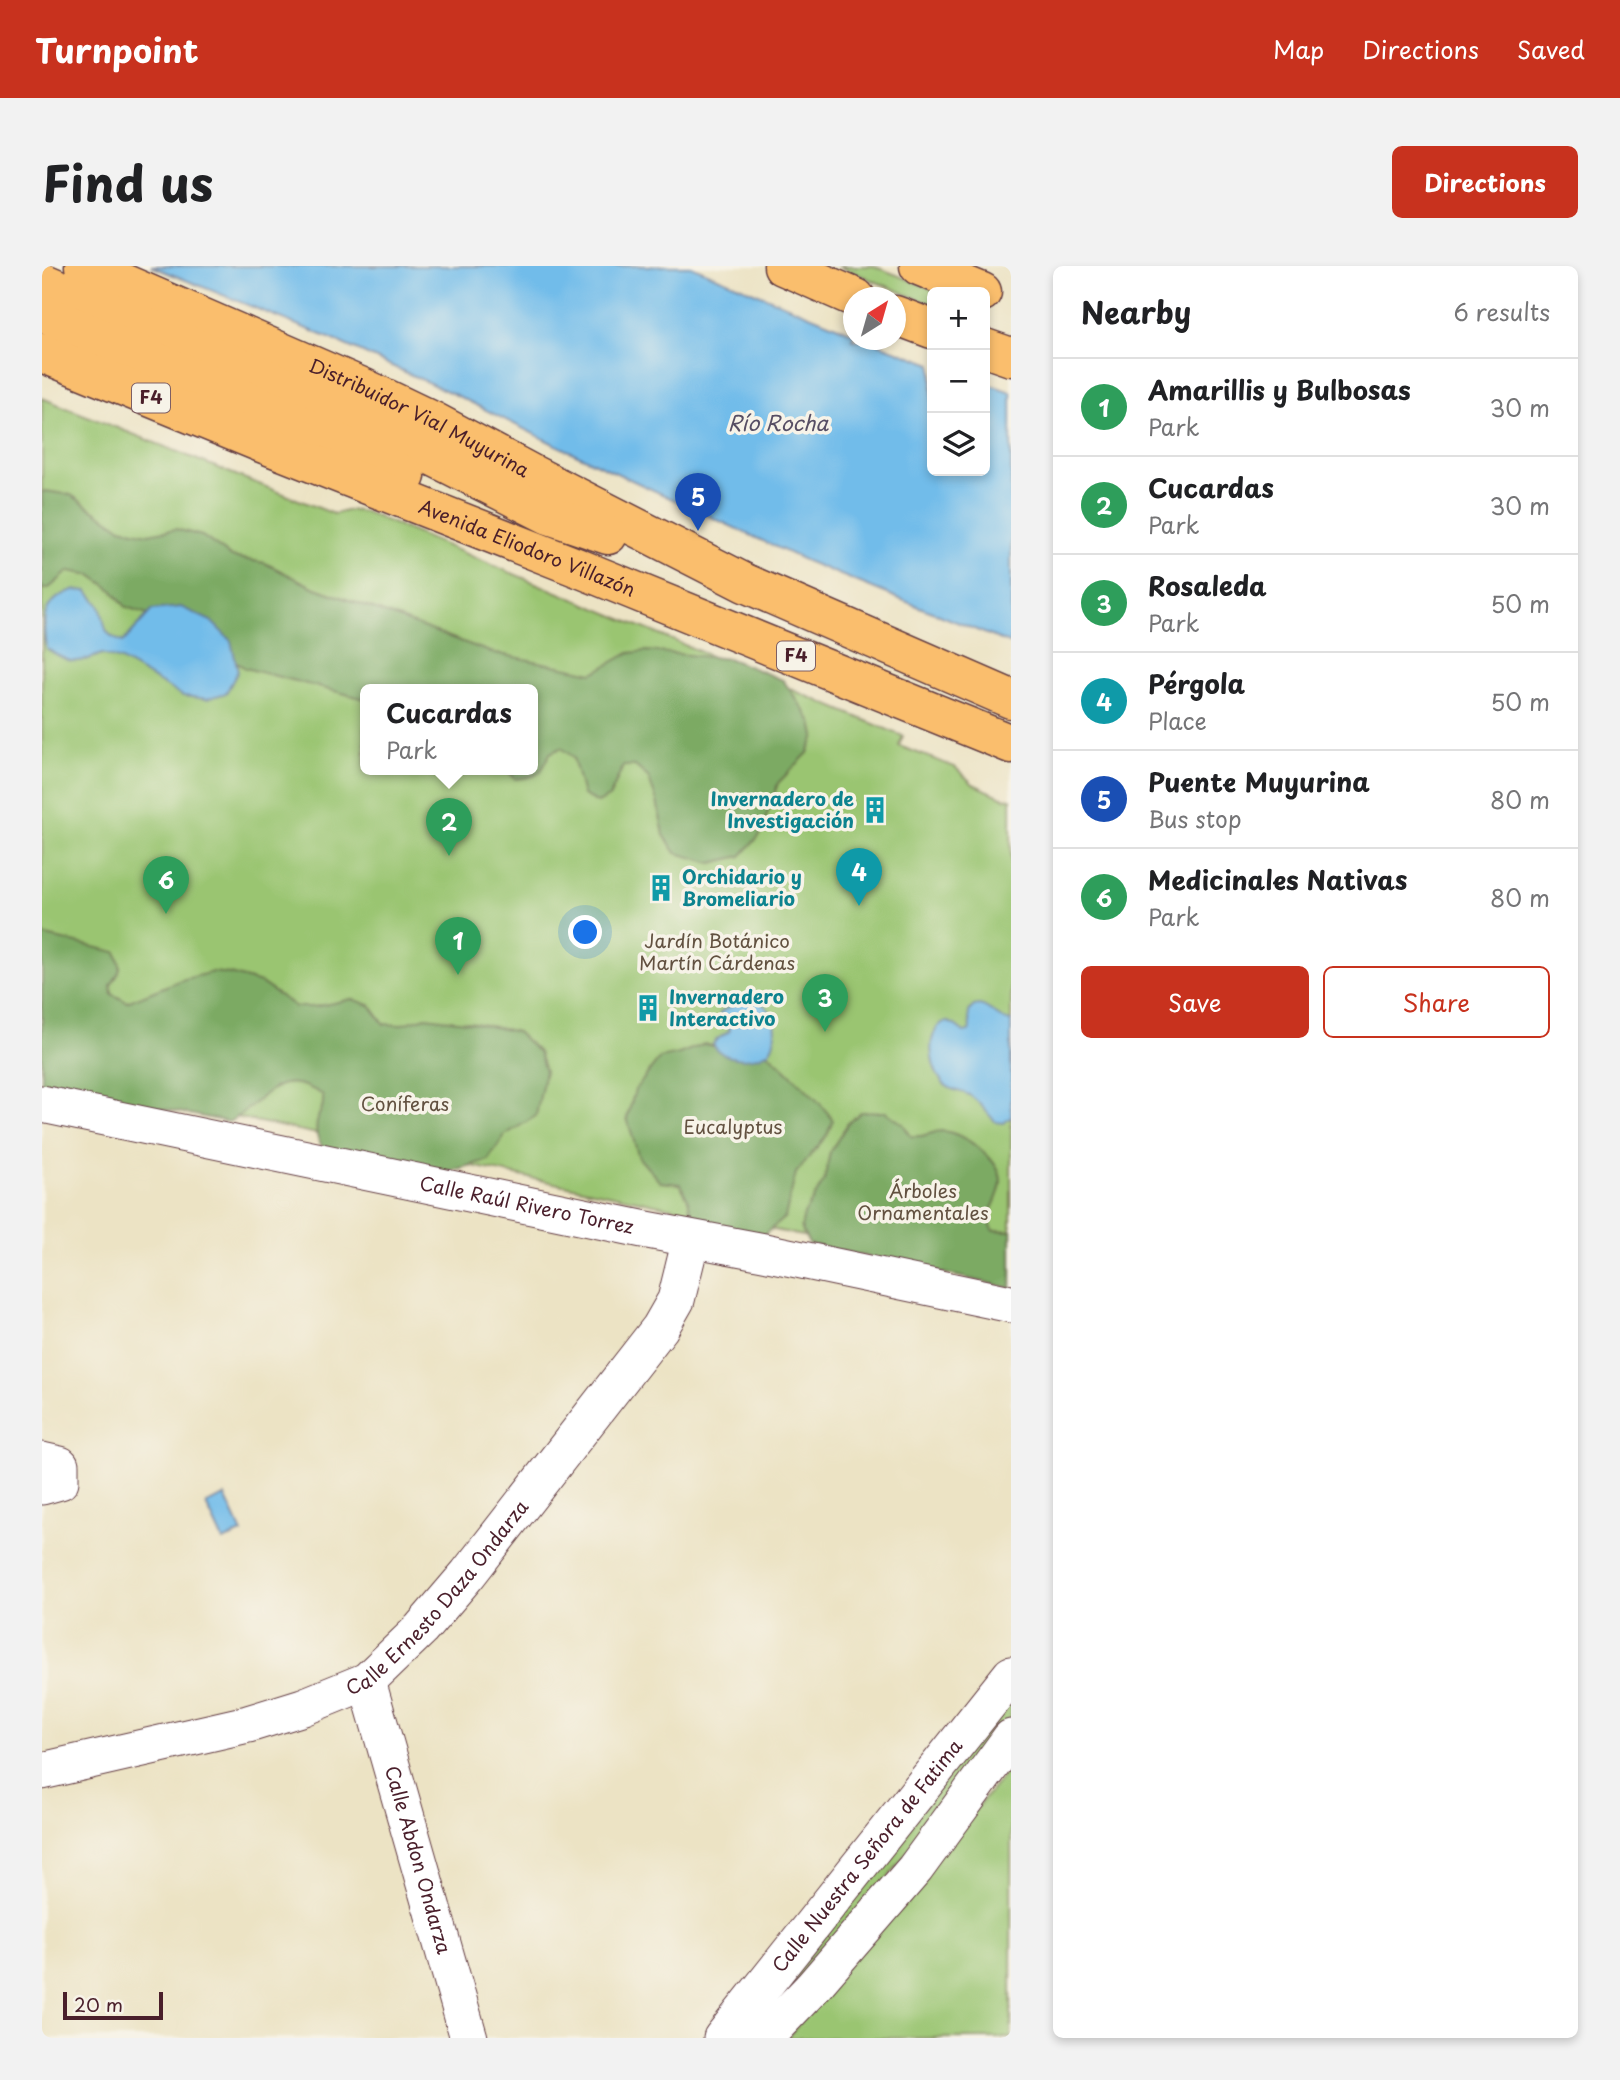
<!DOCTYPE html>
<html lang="en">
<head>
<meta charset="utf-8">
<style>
	:root { --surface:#fff; --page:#f2f2f2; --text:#202124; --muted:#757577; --line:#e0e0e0; --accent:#c8321e }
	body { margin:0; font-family:"Playpen Sans",sans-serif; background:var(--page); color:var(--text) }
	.controls { position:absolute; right:21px; top:21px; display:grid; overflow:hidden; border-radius:10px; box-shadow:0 4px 10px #0003 }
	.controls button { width:63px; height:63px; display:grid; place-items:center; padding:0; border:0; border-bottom:2px solid var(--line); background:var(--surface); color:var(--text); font:35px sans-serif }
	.compass { position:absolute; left:801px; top:21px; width:63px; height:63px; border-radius:50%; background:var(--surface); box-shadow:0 4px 10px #0003; rotate:37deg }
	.scale { position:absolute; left:21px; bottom:18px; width:100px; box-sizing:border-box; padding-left:7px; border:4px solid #4a1f2b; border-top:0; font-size:19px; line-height:24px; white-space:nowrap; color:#4a1f2b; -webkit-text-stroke:5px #f7f3e8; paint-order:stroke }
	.you { position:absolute; left:544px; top:667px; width:24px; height:24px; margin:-18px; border:5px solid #fff; border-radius:50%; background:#1a73e8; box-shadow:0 0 0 10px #1a73e833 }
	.badge { display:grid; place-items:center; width:46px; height:46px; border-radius:50%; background:var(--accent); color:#fff; font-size:23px; font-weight:700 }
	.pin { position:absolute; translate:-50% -58px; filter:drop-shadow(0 2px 4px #0008) }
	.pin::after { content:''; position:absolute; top:37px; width:24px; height:21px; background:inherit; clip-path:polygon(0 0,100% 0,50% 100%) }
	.popup { position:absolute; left:318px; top:418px; width:178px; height:91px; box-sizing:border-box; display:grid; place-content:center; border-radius:10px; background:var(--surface); filter:drop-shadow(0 2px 5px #0005); font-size:23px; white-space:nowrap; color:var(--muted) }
	.popup b { font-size:26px; color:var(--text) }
	.popup::after { content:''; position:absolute; left:50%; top:100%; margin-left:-14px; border:14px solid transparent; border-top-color:var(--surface) }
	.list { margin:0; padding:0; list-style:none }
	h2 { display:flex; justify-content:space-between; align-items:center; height:91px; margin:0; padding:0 28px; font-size:30px }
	h2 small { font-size:23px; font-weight:400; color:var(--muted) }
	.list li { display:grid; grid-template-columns:46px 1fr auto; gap:21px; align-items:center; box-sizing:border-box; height:98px; padding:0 28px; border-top:2px solid var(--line) }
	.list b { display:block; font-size:26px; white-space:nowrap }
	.list p { margin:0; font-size:23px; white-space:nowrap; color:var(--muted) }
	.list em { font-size:23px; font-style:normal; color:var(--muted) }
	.actions { display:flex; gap:14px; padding:21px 28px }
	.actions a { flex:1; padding:16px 0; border:2px solid var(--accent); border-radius:10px; text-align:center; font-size:24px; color:var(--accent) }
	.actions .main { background:var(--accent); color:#fff }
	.icon { flex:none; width:38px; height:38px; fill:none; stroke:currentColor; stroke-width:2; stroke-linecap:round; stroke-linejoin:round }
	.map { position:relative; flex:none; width:969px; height:1772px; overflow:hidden; border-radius:10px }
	header { display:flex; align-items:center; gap:42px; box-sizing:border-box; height:98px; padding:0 35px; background:var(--accent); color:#fff }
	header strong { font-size:33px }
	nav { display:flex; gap:38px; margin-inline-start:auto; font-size:24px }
	.intro { display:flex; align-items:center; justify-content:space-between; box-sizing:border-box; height:168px; padding:0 42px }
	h1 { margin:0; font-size:49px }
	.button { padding:18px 32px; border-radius:10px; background:var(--accent); color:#fff; font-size:24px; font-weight:700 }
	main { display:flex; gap:42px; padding:0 42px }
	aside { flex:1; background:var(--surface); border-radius:10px; box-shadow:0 4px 10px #0003 }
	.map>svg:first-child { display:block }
	.green { fill:#9ac571; stroke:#72724e; stroke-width:2; fill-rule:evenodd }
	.forest { fill:#7baa63; stroke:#626447; stroke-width:2 }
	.water { fill:#71bcea; stroke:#5e6e8a; stroke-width:2 }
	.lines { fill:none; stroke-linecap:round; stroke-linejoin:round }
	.minor-casing { stroke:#623c42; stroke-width:39 }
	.primary-casing { stroke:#623c42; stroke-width:41 }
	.trunk-casing { stroke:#623c42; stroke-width:41 }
	.minor { stroke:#fff; stroke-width:37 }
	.primary { stroke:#fabe6d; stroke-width:38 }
	.trunk { stroke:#fabe6d; stroke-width:38 }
	.labels { text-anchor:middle; stroke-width:7; stroke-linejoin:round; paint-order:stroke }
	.shield { fill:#f7f3e8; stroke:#7e5f64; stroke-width:2 }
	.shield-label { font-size:18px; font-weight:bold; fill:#4a1f2b }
	.street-label { font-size:19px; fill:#4a1f2b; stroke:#f7f3e8 }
	.culture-label { font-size:19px; font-weight:bold; fill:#0d838f; stroke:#f7f3e8; text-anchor:start }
	.park-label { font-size:19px; fill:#625140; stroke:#f7f3e8 }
	.water-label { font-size:21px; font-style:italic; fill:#564e64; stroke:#f7f3e8 }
</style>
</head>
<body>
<header>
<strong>Turnpoint</strong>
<nav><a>Map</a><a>Directions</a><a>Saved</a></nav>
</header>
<div class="intro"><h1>Find us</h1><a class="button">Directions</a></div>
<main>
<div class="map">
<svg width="969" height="1772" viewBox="0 0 969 1772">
	<rect width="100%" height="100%" fill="#f7f3e8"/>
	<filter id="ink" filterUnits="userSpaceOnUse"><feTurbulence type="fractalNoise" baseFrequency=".0143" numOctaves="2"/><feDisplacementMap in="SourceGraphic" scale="14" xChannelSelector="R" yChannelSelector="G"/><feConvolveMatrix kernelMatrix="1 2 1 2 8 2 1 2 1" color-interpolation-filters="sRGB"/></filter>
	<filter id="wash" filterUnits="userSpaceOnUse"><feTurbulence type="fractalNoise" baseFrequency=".00686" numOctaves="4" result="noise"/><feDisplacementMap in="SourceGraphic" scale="28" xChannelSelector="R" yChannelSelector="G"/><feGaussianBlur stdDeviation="1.57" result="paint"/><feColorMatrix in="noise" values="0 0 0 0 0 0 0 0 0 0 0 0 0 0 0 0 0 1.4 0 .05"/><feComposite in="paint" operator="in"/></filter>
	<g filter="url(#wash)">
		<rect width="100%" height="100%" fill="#ece3c4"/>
		<!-- green -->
		<g class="green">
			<polygon points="796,0 832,0 898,26 890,26 890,39"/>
			<path d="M0,132l292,116 16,-4 15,2 538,224 -4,10 56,21 18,17 31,14 7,1v482l-375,-81 -594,-123zM323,424h168v80h-168z"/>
			<polygon points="969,1427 969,1451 809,1660 703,1772"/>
			<polygon points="969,1500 969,1772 745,1772"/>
		</g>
		<!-- forest -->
		<g class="forest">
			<path d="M4,225l25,4 50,33 27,6 28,-5 26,7 30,21 33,6 46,23 179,66 103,21 36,-20 18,-2 83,8 53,21 29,42 3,14 -7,17 -30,30 -18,52 -19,21 -29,7 -36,-10 -12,-18 -7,-34 -9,-24 -13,-11h-12l-13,30 -12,7 -15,-8 -10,-38 -12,-9 -11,5c-8,21 -12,24 -35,26l-8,-9h26v-80h-168v9l-120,-31 -59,-41 -60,-20 -15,-18 -20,-14 -22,-4 -21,18h-6v-97z"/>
			<path d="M0,669l74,17c7,17 5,19 -5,33l1,9 15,8 54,-22 32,-8 17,2 31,9 35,24h18l38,-8 18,6 14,19 15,1 27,-8 49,6 42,9 22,21 6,18 -9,45 -31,19 -17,25 -47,14 -110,-17c-10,-11 -17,-19 -14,-35 2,-13 7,-10 6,-27 -47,-30 -56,5 -94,27l-187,-37z"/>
			<path d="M662,778l25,6 32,-4c24,24 52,46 72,74l-6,15 -31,38 -11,44 -21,18 -71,-12 -5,-24 -8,-15 -20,-2 -21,-24 -12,-40 8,-28 25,-32 19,-4z"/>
			<path d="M819,846h25l17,12 8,12c16,2 20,-5 31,-5 21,1 58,28 59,50 0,12 -8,25 -13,36l5,13 18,1v57l-202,-44 -8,-16 3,-14 20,-33 6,-29 18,-29z"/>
		</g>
		<!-- water -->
		<g class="water">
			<polygon points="109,0 649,0 811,67 811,74 826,74 890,98 890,205 943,205 943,117 969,126 969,378 764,295 512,178 416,130 290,73"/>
			<path d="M31,324l15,1c3,5 8,9 11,14 9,18 -1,28 24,37l29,-32 29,-3 30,14 20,20 7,30 -12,22 -19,6 -24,-3 -62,-36 -19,-6c-26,11 -33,10 -56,-6 -4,-32 -4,-46 27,-58z"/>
			<path d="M712,732c6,4 13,9 17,15 5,9 6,30 -2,38 -14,12 -48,10 -56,-7 4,-7 12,-8 17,-14l-4,-6 -6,-5v-6c5,-5 27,-14 34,-15z"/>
			<path d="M937,739c12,2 19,15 32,16v96l-7,6 -8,-1c-10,-9 -15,-20 -27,-27 -8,-4 -18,-4 -25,-11 -12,-13 -18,-40 -7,-56 2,-2 4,-6 8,-6 7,-1 14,6 19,10l5,-1c4,-10 -6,-17 5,-25z"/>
			<polygon points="183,1230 200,1267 181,1275 164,1238"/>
		</g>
	</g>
	<g filter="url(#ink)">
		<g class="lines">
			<defs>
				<g id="minor">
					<path id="s1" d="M0,838l600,125 122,23 247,52"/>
					<polyline points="0,1195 18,1199 18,1215 0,1220"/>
					<path id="s2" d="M325,1415l102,357"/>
					<path id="s3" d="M0,1505l206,-47 55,-17 64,-26 54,-52 47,-55 192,-246 16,-28 15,-61"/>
					<path id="s4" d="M680,1772l289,-363"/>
					<polyline points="722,1772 770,1722 873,1603 969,1472"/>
				</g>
				<g id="primary">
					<polyline points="741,0 814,32"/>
					<polyline points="877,0 940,26"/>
					<polyline points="853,49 890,63"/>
					<polyline points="943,82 969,91"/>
				</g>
				<g id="trunk">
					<path id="s5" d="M42,0l278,121 73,35 95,51 215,110 266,116"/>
					<polyline points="0,16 301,145 507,249 566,269"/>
					<polyline points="0,47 240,149 364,210"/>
					<path id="s6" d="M0,87l217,89 322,127 430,175"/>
				</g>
			</defs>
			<!-- minor casing -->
			<use href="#minor" class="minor-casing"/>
			<!-- primary casing -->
			<use href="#primary" class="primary-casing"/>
			<!-- trunk casing -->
			<use href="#trunk" class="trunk-casing"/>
			<!-- minor -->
			<use href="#minor" class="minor"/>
			<!-- primary -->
			<use href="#primary" class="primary"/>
			<!-- trunk -->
			<use href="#trunk" class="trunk"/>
		</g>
	</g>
	<!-- icons -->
	<defs>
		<symbol id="building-bare" viewBox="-9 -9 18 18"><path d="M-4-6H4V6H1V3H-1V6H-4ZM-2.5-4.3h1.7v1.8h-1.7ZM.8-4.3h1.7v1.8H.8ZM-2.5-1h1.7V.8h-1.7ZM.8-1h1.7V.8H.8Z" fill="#0f9aa8" stroke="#f7f3e8" stroke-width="2.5" paint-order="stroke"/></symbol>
	</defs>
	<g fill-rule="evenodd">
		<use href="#building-bare" x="814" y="525" width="38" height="38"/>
		<use href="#building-bare" x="600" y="603" width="38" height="38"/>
		<use href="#building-bare" x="587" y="723" width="38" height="38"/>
	</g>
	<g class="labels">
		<!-- shield labels -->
		<g class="shield">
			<rect x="90" y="117.5" width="38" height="29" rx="5"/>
			<rect x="735" y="375.5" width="38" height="29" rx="5"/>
		</g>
		<g class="shield-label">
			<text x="109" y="138">F4</text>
			<text x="754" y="396">F4</text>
		</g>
		<!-- street labels -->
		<g class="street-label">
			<text dy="7" stroke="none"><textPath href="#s5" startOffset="368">Distribuidor Vial Muyurina</textPath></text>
			<text dy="7" stroke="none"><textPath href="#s6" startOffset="523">Avenida Eliodoro Villazón</textPath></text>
			<text dy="7" stroke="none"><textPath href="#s1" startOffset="495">Calle Raúl Rivero Torrez</textPath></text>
			<text dy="7" stroke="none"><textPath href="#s3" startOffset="446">Calle Ernesto Daza Ondarza</textPath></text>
			<text dy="7" stroke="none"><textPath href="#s4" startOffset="233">Calle Nuestra Señora de Fatima</textPath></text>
			<text dy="7" stroke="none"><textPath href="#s2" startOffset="186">Calle Abdon Ondarza</textPath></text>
		</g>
		<!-- culture labels -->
		<g class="culture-label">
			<text x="812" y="540" text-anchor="end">Invernadero de<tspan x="812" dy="22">Investigación</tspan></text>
			<text x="640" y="618">Orchidario y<tspan x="640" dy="22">Bromeliario</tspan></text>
			<text x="627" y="738">Invernadero<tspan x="627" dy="22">Interactivo</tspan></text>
		</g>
		<!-- park labels -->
		<g class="park-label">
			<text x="675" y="682">Jardín Botánico<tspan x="675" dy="22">Martín Cárdenas</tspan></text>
			<text x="363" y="845">Coníferas</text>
			<text x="691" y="868">Eucalyptus</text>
			<text x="881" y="932">Árboles<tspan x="881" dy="22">Ornamentales</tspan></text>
		</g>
		<!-- water labels -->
		<g class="water-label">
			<text x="736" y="165">Río Rocha</text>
		</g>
	</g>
</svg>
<div class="controls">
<button>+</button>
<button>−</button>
<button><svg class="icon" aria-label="layers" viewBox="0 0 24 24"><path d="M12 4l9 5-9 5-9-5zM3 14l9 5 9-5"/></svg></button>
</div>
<svg class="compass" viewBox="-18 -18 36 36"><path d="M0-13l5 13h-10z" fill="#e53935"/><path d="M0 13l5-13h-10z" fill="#757577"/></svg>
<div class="scale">20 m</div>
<div class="you"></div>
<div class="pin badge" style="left:416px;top:709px;background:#2e9e5b">1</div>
<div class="pin badge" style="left:407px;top:590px;background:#2e9e5b">2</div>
<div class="popup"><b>Cucardas</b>Park</div>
<div class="pin badge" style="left:783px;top:766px;background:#2e9e5b">3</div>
<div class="pin badge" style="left:817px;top:640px;background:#0f9aa8">4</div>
<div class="pin badge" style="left:656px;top:265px;background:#1a4fb4">5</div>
<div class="pin badge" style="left:124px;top:648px;background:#2e9e5b">6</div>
</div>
<aside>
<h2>Nearby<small>6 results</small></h2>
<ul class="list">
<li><span class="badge" style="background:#2e9e5b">1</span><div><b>Amarillis y Bulbosas</b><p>Park</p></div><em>30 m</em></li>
<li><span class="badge" style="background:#2e9e5b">2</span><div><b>Cucardas</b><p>Park</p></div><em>30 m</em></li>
<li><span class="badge" style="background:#2e9e5b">3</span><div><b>Rosaleda</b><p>Park</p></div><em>50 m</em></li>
<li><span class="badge" style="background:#0f9aa8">4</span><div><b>Pérgola</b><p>Place</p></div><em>50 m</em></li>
<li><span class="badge" style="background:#1a4fb4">5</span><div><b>Puente Muyurina</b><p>Bus stop</p></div><em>80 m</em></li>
<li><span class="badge" style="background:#2e9e5b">6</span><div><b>Medicinales Nativas</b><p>Park</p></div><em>80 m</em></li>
</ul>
<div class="actions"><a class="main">Save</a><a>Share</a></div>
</aside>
</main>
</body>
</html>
